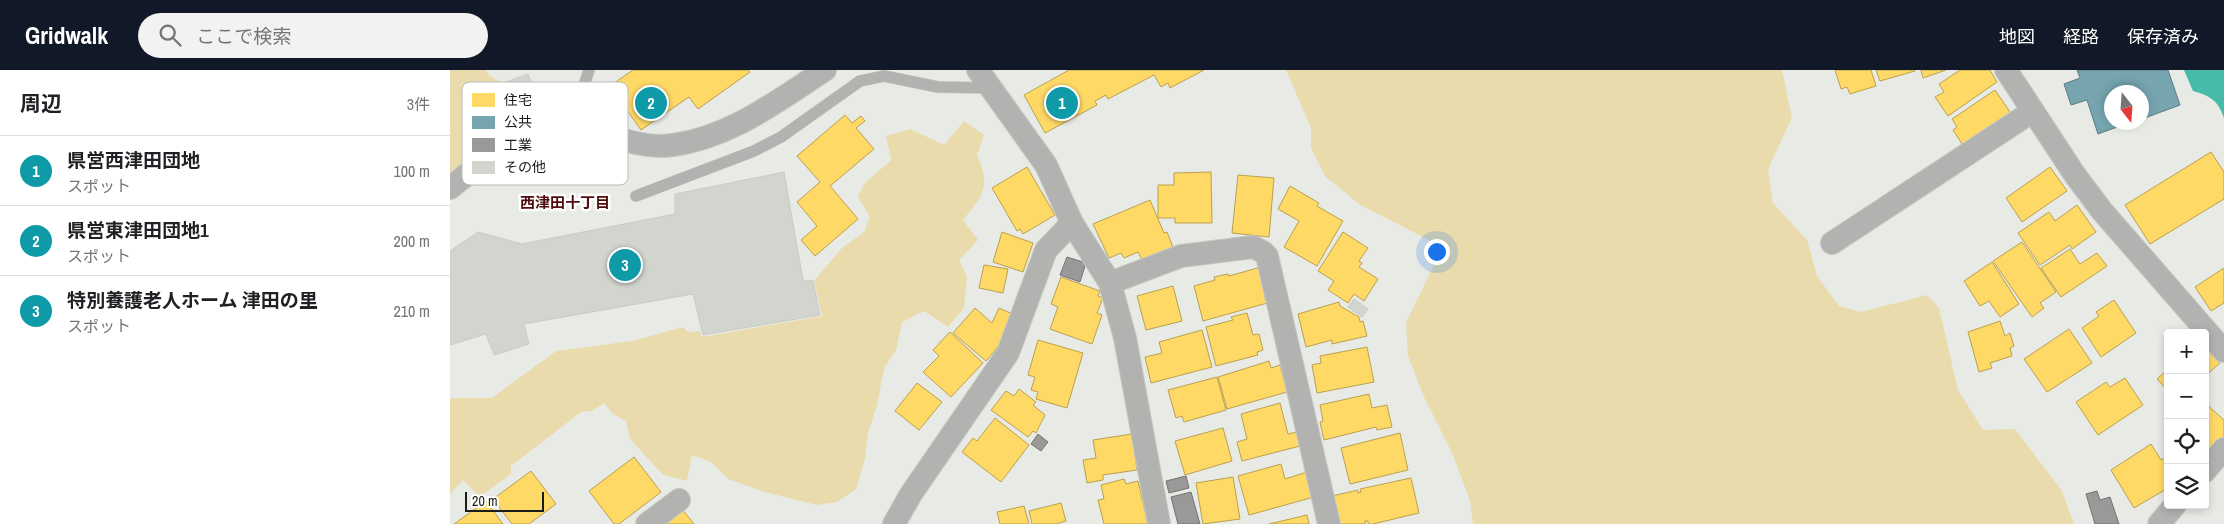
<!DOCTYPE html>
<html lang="ja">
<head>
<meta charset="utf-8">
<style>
	:root { --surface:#fff; --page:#f2f2f2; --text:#202124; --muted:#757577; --line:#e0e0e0; --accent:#111827 }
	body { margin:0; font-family:"Archivo Narrow","Noto Sans JP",sans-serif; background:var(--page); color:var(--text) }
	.controls { position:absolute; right:15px; bottom:15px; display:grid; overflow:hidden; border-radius:5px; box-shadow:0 2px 8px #0003 }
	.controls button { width:45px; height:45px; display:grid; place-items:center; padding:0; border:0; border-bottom:1px solid var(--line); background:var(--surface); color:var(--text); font:25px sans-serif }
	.compass { position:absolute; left:1654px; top:15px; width:45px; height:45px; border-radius:50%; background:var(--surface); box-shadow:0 2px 8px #0003; rotate:163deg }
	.scale { position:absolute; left:15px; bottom:12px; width:79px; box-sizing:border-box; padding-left:5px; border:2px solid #1a1c18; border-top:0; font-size:14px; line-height:18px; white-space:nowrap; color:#1a1c18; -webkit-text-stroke:4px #fff; paint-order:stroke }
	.you { position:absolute; left:986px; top:181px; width:18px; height:18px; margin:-12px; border:4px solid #fff; border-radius:50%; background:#1a73e8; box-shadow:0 0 0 8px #1a73e833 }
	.badge { display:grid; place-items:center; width:32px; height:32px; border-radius:50%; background:var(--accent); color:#fff; font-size:16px; font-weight:700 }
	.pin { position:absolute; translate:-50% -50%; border:2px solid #fff; box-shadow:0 1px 5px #0006 }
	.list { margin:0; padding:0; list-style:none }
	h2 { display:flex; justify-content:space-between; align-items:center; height:65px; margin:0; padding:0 20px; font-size:21px }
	h2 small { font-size:16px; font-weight:400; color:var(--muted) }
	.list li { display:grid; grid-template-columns:32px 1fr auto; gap:15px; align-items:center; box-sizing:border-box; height:70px; padding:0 20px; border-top:1px solid var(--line) }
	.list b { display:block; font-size:19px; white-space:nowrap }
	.list p { margin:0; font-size:16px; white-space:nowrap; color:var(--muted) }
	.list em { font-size:16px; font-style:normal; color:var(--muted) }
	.icon { flex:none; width:28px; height:28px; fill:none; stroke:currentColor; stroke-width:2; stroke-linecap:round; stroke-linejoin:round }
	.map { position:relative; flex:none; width:1774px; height:454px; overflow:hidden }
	header { display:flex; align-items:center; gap:30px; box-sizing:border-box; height:70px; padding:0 25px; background:var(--accent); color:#fff }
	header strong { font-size:24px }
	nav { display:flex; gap:28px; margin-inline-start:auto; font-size:18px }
	.search { width:350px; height:45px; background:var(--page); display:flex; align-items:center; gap:12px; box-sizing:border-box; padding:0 18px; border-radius:28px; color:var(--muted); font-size:19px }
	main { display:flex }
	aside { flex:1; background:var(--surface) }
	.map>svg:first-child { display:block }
	.green { fill:#e9dbac }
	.water { fill:#46bba8 }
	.homes { fill:#ffd966; stroke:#baa04f }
	.public { fill:#76a5af; stroke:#5a7c82 }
	.industry { fill:#999; stroke:#737472 }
	.building { fill:#d2d4ce; stroke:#c9cbc6 }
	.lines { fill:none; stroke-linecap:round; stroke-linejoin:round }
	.service-casing { stroke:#c7c9c5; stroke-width:12 }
	.minor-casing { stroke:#c7c9c5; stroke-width:24 }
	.service { stroke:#b2b3b1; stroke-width:11 }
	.minor { stroke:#b2b3b1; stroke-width:22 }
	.labels { text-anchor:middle; stroke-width:5; stroke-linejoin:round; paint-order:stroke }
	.neighbourhood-label { font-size:15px; font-weight:bold; fill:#510c0c; stroke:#fff }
	.key { fill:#fff; stroke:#babbba; stroke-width:1 }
	.key-label { font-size:14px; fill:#1a1c18 }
</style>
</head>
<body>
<header>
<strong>Gridwalk</strong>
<div class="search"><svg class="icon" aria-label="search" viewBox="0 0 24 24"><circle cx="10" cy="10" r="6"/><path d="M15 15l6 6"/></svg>ここで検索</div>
<nav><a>地図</a><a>経路</a><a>保存済み</a></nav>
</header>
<main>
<aside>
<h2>周辺<small>3件</small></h2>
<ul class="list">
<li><span class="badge" style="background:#0f9aa8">1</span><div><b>県営西津田団地</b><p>スポット</p></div><em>100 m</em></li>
<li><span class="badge" style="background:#0f9aa8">2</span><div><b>県営東津田団地1</b><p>スポット</p></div><em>200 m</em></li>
<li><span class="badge" style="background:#0f9aa8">3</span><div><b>特別養護老人ホーム 津田の里</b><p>スポット</p></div><em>210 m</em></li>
</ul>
</aside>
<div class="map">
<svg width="1774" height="454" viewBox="0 0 1774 454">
	<rect width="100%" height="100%" fill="#e8ebe5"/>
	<!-- green -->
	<g class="green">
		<polygon points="0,0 36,0 39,5 50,12 67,54 0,103"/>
		<polygon points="836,0 1332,0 1342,48 1318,99 1323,133 1357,170 1367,206 1389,236 1411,242 1477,225 1489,238 1508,320 1533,360 1565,359 1612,421 1624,454 1023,454 1020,431 1003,385 974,327 958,286 956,253 988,186 983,172 910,135 875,106 861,78 861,58"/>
		<path d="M514,51l20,14 -7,20c14,32 7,39 -14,65l15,20 -19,20 8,17 -3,31 -16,19 -24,-16 -22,11 -6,28 -12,18 -7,37 -9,28 -3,25 -9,31 -19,13 -20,3 -52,-13 -37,-13 -17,-17 -19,-7 -5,26 -24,-6 -33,-36 -4,-18 -13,-7 -9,-11 -12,8 -11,1 -70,54v8l-32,23 -16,-17 -13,14v-96h42l64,-47 76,-10 51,-14 5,5 12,-1 2,6 120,-21 -8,-35 28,-33 22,-16 6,-15 -12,-20 6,-13 27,-24 -5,-24 24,-7 34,16z"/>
	</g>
	<!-- water -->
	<path class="water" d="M1734,0h40v48c-6,-18 -14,-22 -31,-27z"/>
	<!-- homes -->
	<g class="homes">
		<polygon points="183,0 298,0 300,2 248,39 239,27 191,60 160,16"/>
		<polygon points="619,0 754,0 720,18 718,13 711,17 704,5 658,29 656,25 645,31 647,35 595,63 574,25"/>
		<polygon points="1385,0 1421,0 1426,16 1400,24 1397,17 1391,19"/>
		<polygon points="1426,0 1465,0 1465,1 1430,11"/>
		<polygon points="1471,0 1496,0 1473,8"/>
		<polygon points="1510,0 1540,0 1547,12 1498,46 1485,27 1494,22 1489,14"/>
		<polygon points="1545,20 1562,45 1514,77 1503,60 1507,57 1502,49"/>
		<polygon points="395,45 402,53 411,46 415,51 406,58 424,79 380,116 408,149 365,186 351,170 367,156 347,132 370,112 347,86"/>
		<polygon points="1761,82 1774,102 1774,129 1700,174 1675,135"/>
		<polygon points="577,97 605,145 573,164 570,159 567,161 542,118"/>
		<polygon points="1600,97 1617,121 1572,152 1556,128"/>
		<polygon points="761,102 762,153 725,153 725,148 708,148 708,115 724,115 724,103"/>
		<polygon points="788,105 824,108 819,167 782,163"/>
		<polygon points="840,116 869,133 867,136 893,151 867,196 834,177 849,151 828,139"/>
		<polygon points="700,130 714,163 717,162 724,180 692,190 688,182 674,188 671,183 659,188 643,154"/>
		<polygon points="1627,135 1646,162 1622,179 1620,175 1590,195 1568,163 1599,142 1605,151"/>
		<polygon points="552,162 583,173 573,202 543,192"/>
		<polygon points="893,162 918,178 909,191 912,193 909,197 928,209 914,231 904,224 898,233 878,220 884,211 868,201"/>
		<polygon points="1572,172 1606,222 1590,233 1594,238 1582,247 1543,191"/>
		<polygon points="1620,179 1630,194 1647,183 1657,196 1611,227 1591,198"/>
		<polygon points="1542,192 1569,234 1550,247 1539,231 1530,236 1514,211"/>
		<polygon points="534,195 558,199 553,223 529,218"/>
		<polygon points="811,197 821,232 753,251 744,216 765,210 764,207 778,204 779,206"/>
		<polygon points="1774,198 1774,233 1761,241 1745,217"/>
		<polygon points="611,207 650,221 648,226 653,228 647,243 652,245 642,274 600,259 608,237 601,234"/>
		<polygon points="723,216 732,251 696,260 687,226"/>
		<polygon points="1664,230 1686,263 1651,287 1632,258 1649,246 1646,242"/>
		<polygon points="889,232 890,236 909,247 910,252 913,251 917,266 882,274 882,270 856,277 848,244"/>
		<polygon points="525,238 542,253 549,238 567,246 557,266 536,291 503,263"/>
		<polygon points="797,243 803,265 809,264 813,280 807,282 808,285 766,296 756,257 783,250 781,247"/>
		<polygon points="1550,251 1555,266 1560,263 1564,276 1560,278 1562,286 1540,293 1542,298 1529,302 1518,262"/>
		<polygon points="1619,259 1642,293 1597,322 1574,289"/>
		<polygon points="752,260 762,297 701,313 695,287 712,283 709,272"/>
		<polygon points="500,262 533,293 501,327 473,302 489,286 483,280"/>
		<polygon points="588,270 633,283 617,338 586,329 588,322 581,320 585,307 578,305"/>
		<polygon points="1755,276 1770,293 1755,306"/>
		<polygon points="917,277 924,312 867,323 862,295 871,293 870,286"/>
		<polygon points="819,291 821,298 830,295 837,322 777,339 768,307"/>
		<polygon points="1718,299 1718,321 1707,309"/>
		<polygon points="767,307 776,340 734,352 732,346 726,348 718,320"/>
		<polygon points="1675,308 1693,335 1648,365 1626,332 1656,312 1660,317"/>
		<polygon points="467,313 492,332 469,360 445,341"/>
		<polygon points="569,319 586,332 583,335 595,345 586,363 583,361 578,367 541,340 556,321 564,326"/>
		<polygon points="919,324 922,338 937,335 942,357 927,360 926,357 874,370 870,352 873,351 870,335"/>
		<polygon points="830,333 838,364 850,361 854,375 792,391 787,372 797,369 791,344"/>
		<polygon points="1755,333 1774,350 1774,370 1755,392"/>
		<polygon points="545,348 579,375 551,412 512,382 523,368 527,371"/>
		<polygon points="773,358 782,391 735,405 725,371"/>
		<polygon points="950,363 958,400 900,414 891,378"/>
		<polygon points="682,364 687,400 653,405 653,410 637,413 633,390 646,388 643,370"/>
		<polygon points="1701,374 1711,390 1717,386 1718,387 1718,418 1684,438 1661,400"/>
		<polygon points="184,387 211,422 169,454 164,454 139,421"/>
		<polygon points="831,394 835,409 857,402 864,427 799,445 788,406"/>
		<polygon points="81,401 106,434 79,454 62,454 43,429"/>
		<polygon points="783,407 790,449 753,454 746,413"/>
		<polygon points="961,408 969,443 923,454 918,454 918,451 915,451 915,454 888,454 882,426 908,420 908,423 911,422 910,419"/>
		<polygon points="674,409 676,414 688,411 698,454 654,454 648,430 654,429 651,415"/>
		<polygon points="36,431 53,454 4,454"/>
		<polygon points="611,433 616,451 606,454 582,454 579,441"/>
		<polygon points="574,436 579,454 550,454 547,442"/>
		<polygon points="232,439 244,454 213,454"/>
		<polygon points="857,445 859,454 819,454"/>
	</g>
	<!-- public -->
	<polygon class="public" points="1627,0 1718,0 1730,35 1692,49 1692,22 1662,22 1662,52 1681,52 1648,64 1637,30 1621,35 1614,14 1630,8"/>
	<!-- industry -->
	<g class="industry">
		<polygon points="617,187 636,193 630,212 610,205"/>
		<polygon points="588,364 598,372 591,381 581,374"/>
		<polygon points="736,406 739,418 719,423 716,411"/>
		<polygon points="1647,421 1650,430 1660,427 1669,454 1645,454 1636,424"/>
		<polygon points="741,422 750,454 728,454 721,427"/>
	</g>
	<!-- building -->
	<g class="building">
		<polygon points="78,4 86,25 61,35 53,13"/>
		<polygon points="334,102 353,210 363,211 370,245 253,265 243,224 74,254 79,274 44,285 36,264 0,275 0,181 28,162 72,174 225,144 225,124"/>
		<polygon points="904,229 918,239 912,247 898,237"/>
	</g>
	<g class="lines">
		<defs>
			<g id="service">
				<polyline points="122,52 139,0"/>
				<polyline points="186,126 304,81 331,67 410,11 434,6 488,17 542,18"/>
			</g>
			<g id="minor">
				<polyline points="528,0 596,95 622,153 660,213 675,268 709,454"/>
				<polyline points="1556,0 1625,105 1652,141 1774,281"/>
				<path d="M0,118c22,-17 75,-64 101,-66 16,-2 29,3 44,8 26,9 50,19 78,15 58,-8 104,-44 152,-75"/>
				<polyline points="1382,173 1583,41"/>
				<polyline points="660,213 731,186 803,177 813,182 817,186 879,454"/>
				<polyline points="1755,401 1774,379"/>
				<polyline points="197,454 229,430"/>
				<polyline points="444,454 461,424 558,283 596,180 622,153"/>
				<polyline points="1709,454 1725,435"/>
			</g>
		</defs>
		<!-- service casing -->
		<use href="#service" class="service-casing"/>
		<!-- minor casing -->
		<use href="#minor" class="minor-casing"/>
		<!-- service -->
		<use href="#service" class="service"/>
		<!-- minor -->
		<use href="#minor" class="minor"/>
	</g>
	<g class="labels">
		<!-- neighbourhood labels -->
		<g class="neighbourhood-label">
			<text x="115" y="138">西津田十丁目</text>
		</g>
	</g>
	<!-- legend -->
	<rect x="12" y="12" width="166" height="103" rx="8" class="key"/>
	<rect x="22" y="23" width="23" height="14" fill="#ffd966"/>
	<rect x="22" y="46" width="23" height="13" fill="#76a5af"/>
	<rect x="22" y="68" width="23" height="14" fill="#999"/>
	<rect x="22" y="91" width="23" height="13" fill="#d2d4ce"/>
	<g class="key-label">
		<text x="54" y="35">住宅</text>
		<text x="54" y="57">公共</text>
		<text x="54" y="80">工業</text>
		<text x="54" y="102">その他</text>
	</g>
</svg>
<div class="controls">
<button>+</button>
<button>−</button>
<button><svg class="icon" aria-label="locate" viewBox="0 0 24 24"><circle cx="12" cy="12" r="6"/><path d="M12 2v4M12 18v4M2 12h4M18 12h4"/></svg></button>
<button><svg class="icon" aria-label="layers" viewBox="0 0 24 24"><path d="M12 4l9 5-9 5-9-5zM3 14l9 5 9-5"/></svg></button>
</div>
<svg class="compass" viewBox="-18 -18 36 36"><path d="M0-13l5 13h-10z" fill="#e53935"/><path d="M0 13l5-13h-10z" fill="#757577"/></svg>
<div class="scale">20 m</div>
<div class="you"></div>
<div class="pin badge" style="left:612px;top:33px;background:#0f9aa8">1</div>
<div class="pin badge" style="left:201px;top:33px;background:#0f9aa8">2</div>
<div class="pin badge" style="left:175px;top:195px;background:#0f9aa8">3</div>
</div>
</main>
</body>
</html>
